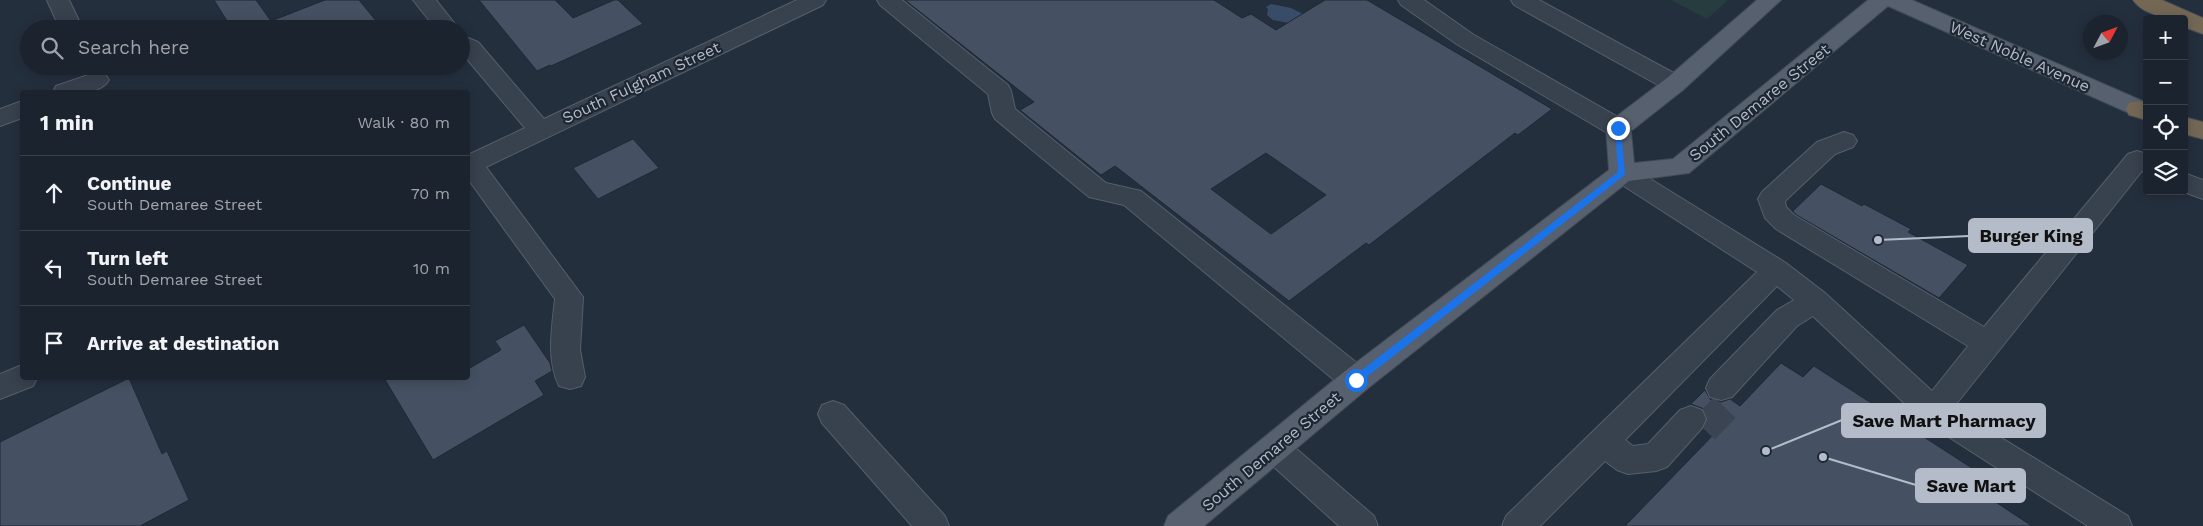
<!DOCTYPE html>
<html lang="en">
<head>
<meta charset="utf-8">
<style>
	:root { --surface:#1b232e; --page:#282f3a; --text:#f1f3f6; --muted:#a0a4aa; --line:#39404a }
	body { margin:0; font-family:"Work Sans",sans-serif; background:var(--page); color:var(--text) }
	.controls { position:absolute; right:15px; top:15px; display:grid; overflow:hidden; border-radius:5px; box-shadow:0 2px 12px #0003 }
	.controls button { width:45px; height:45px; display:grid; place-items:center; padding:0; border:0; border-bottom:1px solid var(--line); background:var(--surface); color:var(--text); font:25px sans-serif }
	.compass { position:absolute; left:2083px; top:15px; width:45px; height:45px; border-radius:50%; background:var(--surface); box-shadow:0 2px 12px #0003; rotate:49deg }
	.stop { position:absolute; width:15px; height:15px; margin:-11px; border:4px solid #1a73e8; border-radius:50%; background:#fff }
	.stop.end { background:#1a73e8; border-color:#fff; box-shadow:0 1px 5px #0008 }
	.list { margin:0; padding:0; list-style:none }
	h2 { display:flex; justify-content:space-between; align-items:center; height:65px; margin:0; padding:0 20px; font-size:21px }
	h2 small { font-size:16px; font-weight:400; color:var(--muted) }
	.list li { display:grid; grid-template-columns:32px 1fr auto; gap:15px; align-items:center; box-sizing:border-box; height:75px; padding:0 20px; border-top:1px solid var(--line) }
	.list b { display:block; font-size:19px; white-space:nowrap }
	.list p { margin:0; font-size:16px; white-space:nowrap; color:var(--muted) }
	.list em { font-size:16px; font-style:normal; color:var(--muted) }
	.icon { flex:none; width:28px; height:28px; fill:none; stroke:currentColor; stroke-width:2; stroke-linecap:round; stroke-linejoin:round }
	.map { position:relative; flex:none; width:2203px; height:526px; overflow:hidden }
	.search { position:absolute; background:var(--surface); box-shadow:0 2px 12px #0003; left:20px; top:20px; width:450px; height:55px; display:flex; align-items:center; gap:12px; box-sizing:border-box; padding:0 18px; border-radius:28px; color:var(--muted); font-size:19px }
	.panel { position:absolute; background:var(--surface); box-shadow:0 2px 12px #0003; left:20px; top:90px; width:450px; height:290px; border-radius:5px }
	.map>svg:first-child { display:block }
	.green { fill:#263c3f }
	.water { fill:#394c67 }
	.building { fill:#455162; stroke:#1f2835; fill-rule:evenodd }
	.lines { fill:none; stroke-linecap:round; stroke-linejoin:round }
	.minor-tunnel { stroke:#3a4453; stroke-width:30; stroke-dasharray:30 15; stroke-linecap:butt }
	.minor-casing { stroke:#565f6c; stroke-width:2 }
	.major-casing { stroke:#414a57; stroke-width:2 }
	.highway-casing { stroke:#434c59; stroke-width:2 }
	.minor { fill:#38414e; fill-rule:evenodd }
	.major { fill:#56606e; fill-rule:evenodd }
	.highway { fill:#746855; fill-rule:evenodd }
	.route { fill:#1a73e8 }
	.labels { text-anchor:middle; stroke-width:4.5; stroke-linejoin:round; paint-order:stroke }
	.street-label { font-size:16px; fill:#b4bcc9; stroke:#1d2633 }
	.leader { fill:none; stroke:#b4bcc9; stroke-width:2 }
	.callout-dot { fill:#b4bcc9; stroke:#1d2633; stroke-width:2 }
	.callout { fill:#b4bcc9; stroke:#b4bcc9; stroke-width:2 }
	.callout-label { font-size:18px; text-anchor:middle; font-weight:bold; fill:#111 }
</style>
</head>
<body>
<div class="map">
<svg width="2203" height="526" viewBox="0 0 2203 526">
	<rect width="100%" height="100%" fill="#242f3e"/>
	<!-- green -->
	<polygon class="green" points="1671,0 1728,0 1707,19"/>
	<!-- water -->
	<polygon class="water" points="1271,4 1291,8 1305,15 1289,23 1273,20 1267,15 1268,9 1266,7"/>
	<!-- building -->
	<g class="building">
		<polygon points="214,0 256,0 271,21 325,0 359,0 377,22 360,29 232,29"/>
		<polygon points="479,0 555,0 573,18 614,0 618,0 643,24 551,66 550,65 537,71"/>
		<path d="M905,0h309l28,18 9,-4 25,16 49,-30h42l185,109 -34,26 -3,-2 -146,112 -3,-2 -77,58 -174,-135 -14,9 -81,-65 14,-8zM1266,153l60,42 -55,39 -60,-45z"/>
		<polygon points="633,139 659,168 598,199 573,168"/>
		<polygon points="1821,184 1862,206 1864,204 1911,229 1908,232 1968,265 1939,298 1795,214 1793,211"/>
		<polygon points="524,325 550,363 552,371 535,381 544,395 433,460 384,378 468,378 468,369 501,350 495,341"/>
		<polygon points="1781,363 1803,377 1814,366 1992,481 1982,493 2032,526 1625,526 1715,433 1705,426 1708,418 1704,409 1691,404 1705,390 1710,399 1721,402 1730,399 1740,406"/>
		<polygon points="129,378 162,454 167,451 189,500 140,526 0,526 0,442"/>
	</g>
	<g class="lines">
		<!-- minor-tunnel -->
		<polyline class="minor-tunnel" points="1704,429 1735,397"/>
		<defs>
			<g id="minor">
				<polygon points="47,0 69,0 83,29 60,29"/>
				<polygon points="413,0 436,0 459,29 436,29"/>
				<path d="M797,0h29l-3,5 -337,162 97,130 -3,53 5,27 -4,9 -11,3 -11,-3c-13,-27 -7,-58 -4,-87l-87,-120v-24l57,-27 -64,-76v-17l17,7 66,77z"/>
				<polygon points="877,0 902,0 1008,85 1011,91 1015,109 1106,183 1141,191 1367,371 1371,380 1367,389 1356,392 1345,389 1124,205 1089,197 995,119 992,113 988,94 880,5"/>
				<polygon points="1398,0 1424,0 1474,35 1627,122 1630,128 1627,134 1618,136 1609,134 1458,45 1401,5"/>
				<polygon points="1511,0 1539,0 1683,78 1687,84 1683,90 1675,92 1667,90 1514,5"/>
				<path d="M97,72l8,2 4,6c-10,16 -40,14 -56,12l3,-6z"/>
				<polygon points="22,101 22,118 0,126 0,109"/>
				<polygon points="1844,132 1853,135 1857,141 1853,147 1835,154 1785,201 1786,207 1794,215 1984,327 2128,154 2137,151 2147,154 2147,173 2142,171 1953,408 2128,516 2132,526 2088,526 1922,420 1813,316 1797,326 1732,397 1721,400 1710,397 1706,388 1710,379 1777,310 1794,300 1777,286 1625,440 1633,446 1648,444 1680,410 1691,406 1702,410 1706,419 1702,428 1667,467 1656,471 1628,474 1617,470 1605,461 1540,526 1502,526 1506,516 1757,272 1613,179 1609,173 1613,167 1622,164 1631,167 1786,263 1825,293 1932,391 1968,346 1776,229 1765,218 1758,199 1762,192 1817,142"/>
				<polygon points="2184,173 2203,180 2203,199 2181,191 2184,191"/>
				<polygon points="22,365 22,378 37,378 33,386 0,399 0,374"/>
				<polygon points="833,401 844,405 945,516 949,526 912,526 822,423 818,414 822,405"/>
				<polygon points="1274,435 1285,439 1374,516 1378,526 1339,526 1263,457 1258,448 1263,439"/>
			</g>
			<polygon id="major" points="1757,0 1781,0 1683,90 1631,131 1634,163 1673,159 1868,0 1912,0 2147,103 2147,121 1888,6 1689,173 1629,181 1367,389 1204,526 1164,526 1168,516 1345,371 1609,170 1606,128 1609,122 1667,78"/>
			<g id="highway">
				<path d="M2133,0h29l41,18v16l-19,-7v-8c-16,0 -41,-4 -51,-19z"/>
				<polygon points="2138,101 2147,103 2147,120 2129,115 2126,109 2129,103"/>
				<polygon points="2184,117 2203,122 2203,139 2184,134"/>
			</g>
		</defs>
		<!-- minor casing -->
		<use href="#minor" class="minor-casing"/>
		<!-- major casing -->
		<use href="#major" class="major-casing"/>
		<!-- highway casing -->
		<use href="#highway" class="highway-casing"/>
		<!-- minor -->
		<use href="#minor" class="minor"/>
		<!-- major -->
		<use href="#major" class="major"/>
		<!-- highway -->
		<use href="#highway" class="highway"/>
	</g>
	<!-- route -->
	<polygon class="route" points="1615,126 1621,128 1625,175 1359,383 1353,383 1353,377 1618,172"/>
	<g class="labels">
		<!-- street labels -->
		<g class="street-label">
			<text transform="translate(2020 56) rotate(24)" y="6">West Noble Avenue</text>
			<text transform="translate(641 82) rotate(-25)" y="6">South Fulgham Street</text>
			<text transform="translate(1759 102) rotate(-39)" y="6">South Demaree Street</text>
			<text transform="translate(1271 451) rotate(-40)" y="6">South Demaree Street</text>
		</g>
	</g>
	<!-- callouts -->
	<path class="leader" d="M1878 240L1969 236M1766 451L1842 420M1823 457L1916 485"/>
	<g class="callout-dot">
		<circle cx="1878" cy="240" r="5"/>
		<circle cx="1766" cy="451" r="5"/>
		<circle cx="1823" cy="457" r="5"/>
	</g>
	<g class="callout">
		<rect x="1969" y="219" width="123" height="33" rx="5"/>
		<rect x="1842" y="404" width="203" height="33" rx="5"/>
		<rect x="1916" y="469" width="109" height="33" rx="5"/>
	</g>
	<g class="callout-label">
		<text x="2031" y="242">Burger King</text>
		<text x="1944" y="427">Save Mart Pharmacy</text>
		<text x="1971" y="492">Save Mart</text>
	</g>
</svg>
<div class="controls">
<button>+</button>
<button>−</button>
<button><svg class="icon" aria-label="locate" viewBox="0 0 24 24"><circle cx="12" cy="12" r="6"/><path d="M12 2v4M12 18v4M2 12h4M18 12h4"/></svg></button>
<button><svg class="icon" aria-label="layers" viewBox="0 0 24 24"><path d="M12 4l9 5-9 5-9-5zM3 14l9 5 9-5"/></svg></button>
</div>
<svg class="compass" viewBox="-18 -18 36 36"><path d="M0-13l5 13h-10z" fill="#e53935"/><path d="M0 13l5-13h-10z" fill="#a0a4aa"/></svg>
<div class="stop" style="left:1356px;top:380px"></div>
<div class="stop end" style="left:1618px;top:128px"></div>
<div class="search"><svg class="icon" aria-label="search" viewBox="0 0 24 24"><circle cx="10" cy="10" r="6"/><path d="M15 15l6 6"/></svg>Search here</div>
<section class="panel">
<h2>1 min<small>Walk · 80 m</small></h2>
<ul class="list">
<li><svg class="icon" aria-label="ahead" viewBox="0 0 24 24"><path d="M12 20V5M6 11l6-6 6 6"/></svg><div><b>Continue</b><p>South Demaree Street</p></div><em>70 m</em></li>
<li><svg class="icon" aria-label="left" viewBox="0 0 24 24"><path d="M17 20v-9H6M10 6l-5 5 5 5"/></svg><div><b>Turn left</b><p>South Demaree Street</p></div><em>10 m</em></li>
<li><svg class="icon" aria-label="arrive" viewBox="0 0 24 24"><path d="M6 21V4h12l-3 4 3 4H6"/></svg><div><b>Arrive at destination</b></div></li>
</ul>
</section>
</div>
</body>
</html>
